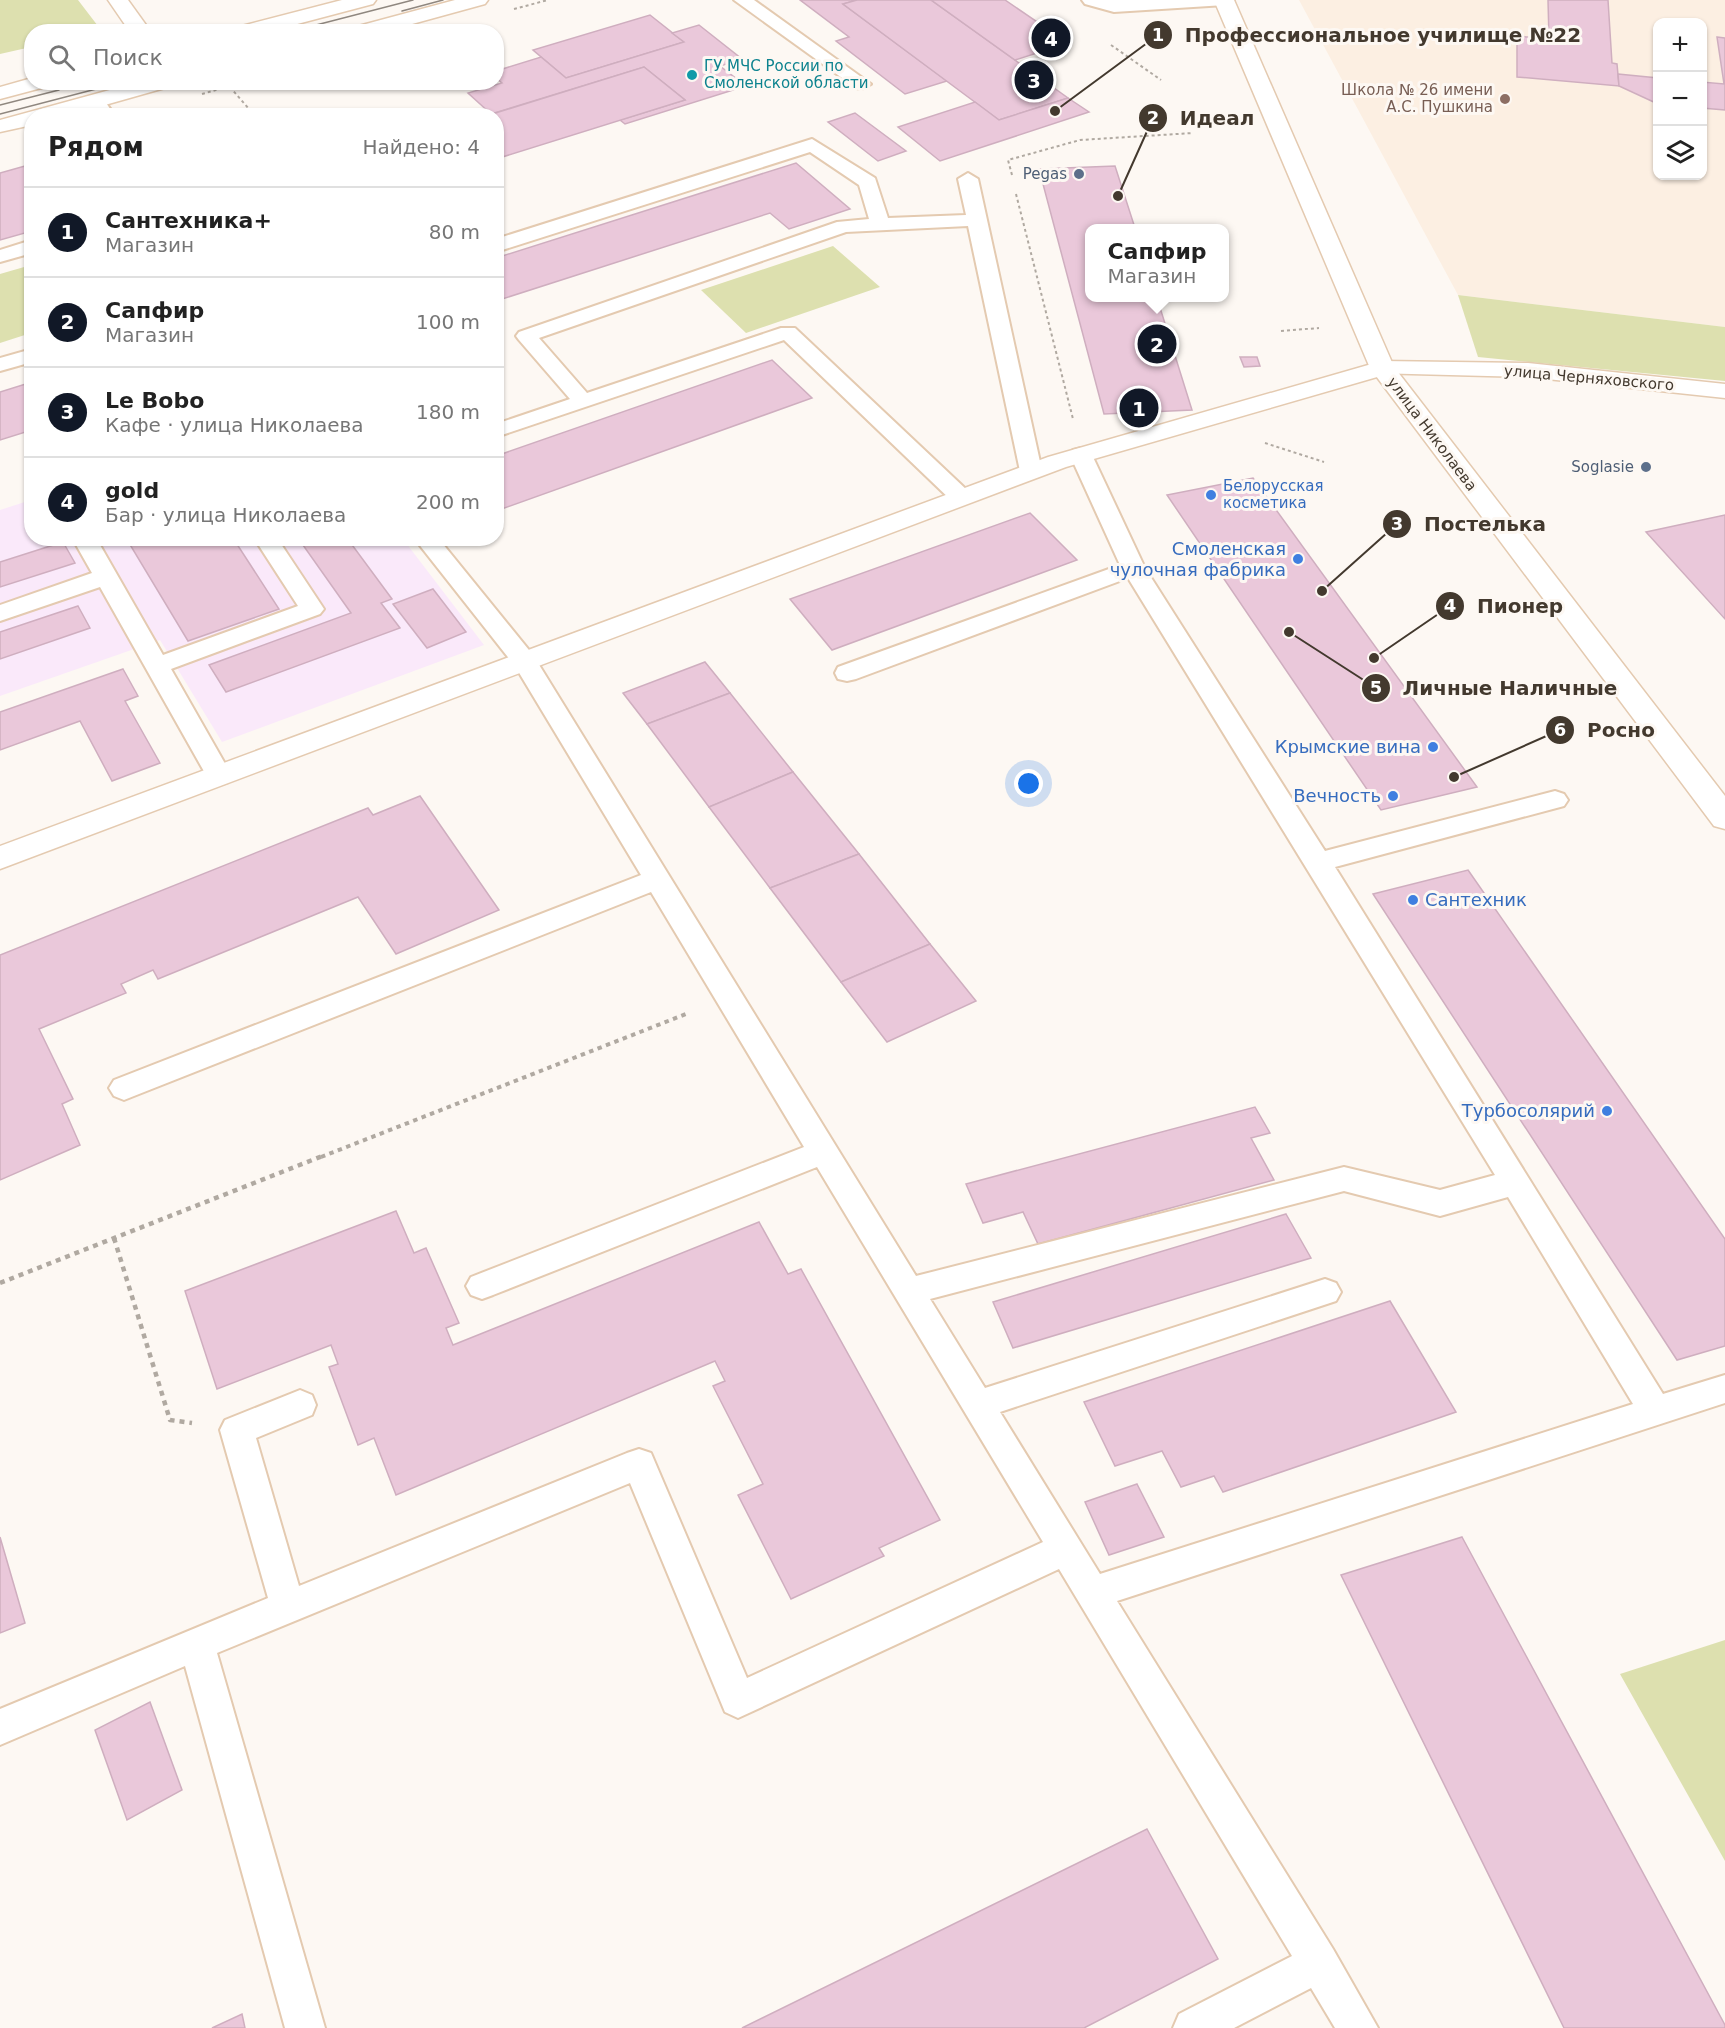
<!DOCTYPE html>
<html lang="ru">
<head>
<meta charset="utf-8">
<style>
	:root { --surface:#fff; --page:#f2f2f2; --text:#222; --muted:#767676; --line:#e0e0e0; --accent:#111827 }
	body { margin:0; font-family:"DejaVu Sans",sans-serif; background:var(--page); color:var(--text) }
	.controls { position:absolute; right:18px; top:18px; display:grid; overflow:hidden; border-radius:12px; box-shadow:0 2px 4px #0004 }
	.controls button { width:54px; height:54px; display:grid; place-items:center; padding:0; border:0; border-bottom:2px solid var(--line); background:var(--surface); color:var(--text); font:30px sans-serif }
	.you { position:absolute; left:1029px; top:784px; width:21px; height:21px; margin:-15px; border:4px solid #fff; border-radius:50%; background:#1a73e8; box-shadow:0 0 0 9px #1a73e833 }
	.badge { display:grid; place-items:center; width:39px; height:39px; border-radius:50%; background:var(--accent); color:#fff; font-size:20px; font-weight:700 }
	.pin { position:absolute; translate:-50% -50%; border:3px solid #fff; box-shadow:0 2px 6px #0006 }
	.popup { position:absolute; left:1085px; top:224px; width:144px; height:78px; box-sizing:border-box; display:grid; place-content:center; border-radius:12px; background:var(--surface); filter:drop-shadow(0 2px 4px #0005); font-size:20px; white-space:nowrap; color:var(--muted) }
	.popup b { font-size:22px; color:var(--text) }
	.popup::after { content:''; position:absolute; left:50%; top:100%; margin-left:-12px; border:12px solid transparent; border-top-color:var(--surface) }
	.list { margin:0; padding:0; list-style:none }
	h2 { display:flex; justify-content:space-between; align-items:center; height:78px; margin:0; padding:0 24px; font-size:26px }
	h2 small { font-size:20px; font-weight:400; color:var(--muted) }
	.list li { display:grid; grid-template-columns:39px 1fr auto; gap:18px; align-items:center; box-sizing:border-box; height:90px; padding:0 24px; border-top:2px solid var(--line) }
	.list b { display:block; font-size:22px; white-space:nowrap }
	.list p { margin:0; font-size:20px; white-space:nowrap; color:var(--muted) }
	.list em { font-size:20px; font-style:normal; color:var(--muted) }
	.icon { flex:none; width:33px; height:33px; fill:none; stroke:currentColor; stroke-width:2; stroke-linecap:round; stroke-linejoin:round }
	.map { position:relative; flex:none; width:1725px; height:2028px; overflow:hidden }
	.search { position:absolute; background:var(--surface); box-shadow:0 2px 4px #0004; left:24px; top:24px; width:480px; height:66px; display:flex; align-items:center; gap:15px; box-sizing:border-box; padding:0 21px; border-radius:24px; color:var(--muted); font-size:22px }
	.panel { position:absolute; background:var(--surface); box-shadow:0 2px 4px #0004; left:24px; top:108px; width:480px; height:438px; border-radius:24px }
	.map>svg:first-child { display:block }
	.industrial { fill:#fae9fa }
	.built { fill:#fcefe2; fill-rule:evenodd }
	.green { fill:#dde0af }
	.building { fill:#eac8da; stroke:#cfaebf; stroke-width:1.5 }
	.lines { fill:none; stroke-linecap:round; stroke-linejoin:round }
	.service-casing { stroke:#e4cab0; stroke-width:4 }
	.minor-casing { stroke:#e4cab0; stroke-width:3 }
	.tertiary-casing { stroke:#e4cab0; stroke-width:3 }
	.secondary-casing { stroke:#e4cab0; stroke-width:3 }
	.primary-casing { stroke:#e4cab0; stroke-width:3 }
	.path-far2 { stroke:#b0a9a1; stroke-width:2; stroke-dasharray:3 3; stroke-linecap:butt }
	.path-far1 { stroke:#b0a9a1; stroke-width:4; stroke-dasharray:4.5 4.5; stroke-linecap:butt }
	.path { stroke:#b0a9a1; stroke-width:4.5; stroke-dasharray:5 5; stroke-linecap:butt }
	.service { fill:#fff; fill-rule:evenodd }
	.minor { fill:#fff; fill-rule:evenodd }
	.tertiary { fill:#fff; fill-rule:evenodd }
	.secondary { fill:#fff; fill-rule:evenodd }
	.primary { fill:#fff; fill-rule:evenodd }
	.tram { stroke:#8f877f; stroke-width:1.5 }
	.culture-dot { fill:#0f9aa8; stroke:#fdf8f3; stroke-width:2 }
	.education-dot { fill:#8d6e63; stroke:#fdf8f3; stroke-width:2 }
	.service-dot { fill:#5c6f8a; stroke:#fdf8f3; stroke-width:2 }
	.shop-dot { fill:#3f7fe0; stroke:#fdf8f3; stroke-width:2 }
	.labels { text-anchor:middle; stroke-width:6; stroke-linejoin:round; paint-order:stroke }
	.far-culture-label { font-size:15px; fill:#0d838f; stroke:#fdf8f3; text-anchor:start }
	.far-education-label { font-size:15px; fill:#785e54; stroke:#fdf8f3; text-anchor:end }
	.far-service-label { font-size:15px; fill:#4e5e75; stroke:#fdf8f3; text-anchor:end }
	.far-street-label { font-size:15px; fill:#43392e; stroke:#fdf8f3 }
	.far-shop-label { font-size:15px; fill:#366cbe; stroke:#fdf8f3; text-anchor:start }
	.shop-label { font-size:18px; fill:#366cbe; stroke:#fdf8f3; text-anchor:end }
	.leader { fill:none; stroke:#43392e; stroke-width:2 }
	.callout-dot { fill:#43392e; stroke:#fdf8f3; stroke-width:2 }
	.mark-label { font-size:18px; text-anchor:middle; font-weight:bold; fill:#fff }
	.callout-label { font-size:20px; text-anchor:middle; font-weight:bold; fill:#43392e; stroke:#fdf8f3; stroke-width:6; stroke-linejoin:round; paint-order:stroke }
</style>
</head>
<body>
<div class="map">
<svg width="1725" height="2028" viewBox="0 0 1725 2028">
	<rect width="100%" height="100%" fill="#fdf8f3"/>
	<!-- industrial -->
	<polygon class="industrial" points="31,500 32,538 403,539 484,645 222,742 160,640 0,696 0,510"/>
	<!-- built -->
	<path class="built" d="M1299,0h426v327l-267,-32zM1658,22h44v154h-44z"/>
	<!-- green -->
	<g class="green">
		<polygon points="0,0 78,0 101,30 32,32 31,47 0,54"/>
		<polygon points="833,246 880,287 746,333 701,290"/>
		<polygon points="31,265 31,333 0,343 0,274"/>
		<polygon points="1458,295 1725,327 1725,381 1478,357"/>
		<polygon points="1725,1640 1725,1861 1620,1674"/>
	</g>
	<!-- building -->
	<g class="building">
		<polygon points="800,0 857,0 843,4 947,81 905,94 836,41 849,37"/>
		<polygon points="857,0 931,0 1068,98 999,120 843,4"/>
		<polygon points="931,0 1005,0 1068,43 1015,60"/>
		<polygon points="1548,0 1608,0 1612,63 1617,64 1619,86 1517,77 1517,36 1549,39"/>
		<polygon points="650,15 684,42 566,78 533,50"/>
		<polygon points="699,25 742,59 720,66 746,86 625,124 620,120 685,100 644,67 491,114 468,93 502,83 496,78 496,71 541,57 566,78 684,42 672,33"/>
		<polygon points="1717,37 1725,38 1725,110 1702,108 1702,82 1724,84"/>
		<polygon points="644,67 685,100 496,159 496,116 486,116"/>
		<polygon points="1618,74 1658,78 1658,104 1619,86"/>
		<polygon points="1068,98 1089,112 940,161 898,127 975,102 999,120"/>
		<polygon points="855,113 906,151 878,161 828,122"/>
		<polygon points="796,163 850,209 789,229 770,213 496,301 496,258"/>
		<polygon points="32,164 32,231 0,240 0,173"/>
		<polygon points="1115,166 1135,228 1090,228 1090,298 1157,298 1192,410 1104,414 1039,169"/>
		<polygon points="1240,357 1257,357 1260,366 1244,367"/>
		<polygon points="772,360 812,398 496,511 496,456"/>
		<polygon points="32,382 32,430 0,440 0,392"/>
		<polygon points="1253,478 1477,787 1381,810 1167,495"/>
		<polygon points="1030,513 1077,560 832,650 790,599"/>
		<polygon points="1725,515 1725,619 1646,532"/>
		<polygon points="126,538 233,538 279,609 188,641"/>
		<polygon points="298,538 347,538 392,599 381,603 400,628 226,692 209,665 351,613"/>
		<polygon points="63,542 75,563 0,587 0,562"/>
		<polygon points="433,589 466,632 427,648 393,604"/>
		<polygon points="78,606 90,628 0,659 0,632"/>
		<polygon points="705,662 730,693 647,724 623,693"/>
		<polygon points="123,669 138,696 125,701 160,763 112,781 80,721 0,750 0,712"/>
		<polygon points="730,693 793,772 709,807 647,724"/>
		<polygon points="793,772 859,854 770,888 709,807"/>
		<polygon points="420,796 499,910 396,954 358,897 158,979 153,970 121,984 126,993 39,1029 73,1099 62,1104 80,1145 0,1180 0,955 368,808 373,815"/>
		<polygon points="859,854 930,944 841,982 770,888"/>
		<polygon points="1468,870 1725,1239 1725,1346 1677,1360 1373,894"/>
		<polygon points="930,944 976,1001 887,1042 841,982"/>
		<polygon points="1255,1107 1270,1133 1251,1138 1274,1180 1038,1244 1023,1212 983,1223 966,1184"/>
		<polygon points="396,1211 414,1253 426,1248 459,1323 446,1328 453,1345 759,1222 788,1274 801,1269 940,1520 879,1548 884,1556 791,1599 738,1495 763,1484 713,1386 725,1381 715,1361 396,1495 374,1438 358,1445 329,1367 338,1364 331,1345 217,1389 185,1291"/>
		<polygon points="1286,1214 1311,1258 1013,1348 993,1302"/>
		<polygon points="1390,1301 1456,1412 1223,1492 1214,1476 1181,1487 1162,1451 1115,1466 1084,1402"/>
		<polygon points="1137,1484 1164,1537 1109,1555 1085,1502"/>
		<polygon points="0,1537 25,1623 0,1633"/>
		<polygon points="1462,1537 1725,2025 1725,2028 1564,2028 1341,1575"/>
		<polygon points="150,1702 182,1790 127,1820 95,1730"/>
		<polygon points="1147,1829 1218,1959 1084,2028 742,2028"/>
		<polygon points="242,2014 245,2028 212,2028"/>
	</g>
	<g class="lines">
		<defs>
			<g id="service">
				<polygon points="734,0 754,0 871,84 862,89 856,88"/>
				<polygon points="1082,0 1234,0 1225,5 1114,12 1085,4"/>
				<polygon points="96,96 102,97 115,116 96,116 87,101"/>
				<polygon points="812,139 875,178 888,218 966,215 958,179 968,173 978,179 1042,471 1039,476 1023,476 1020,471 968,226 846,232 539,338 587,393 781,328 795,328 969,492 972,497 969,502 953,502 784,340 496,437 496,424 570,399 519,340 516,336 519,332 837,222 869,219 859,185 810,152 496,252 496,239"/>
				<polygon points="32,240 32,253 0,262 0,250"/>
				<polygon points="32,349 32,362 0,371 0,358"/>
				<path d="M1081,448l8,2 3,5 53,113 180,283 230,-60 9,3 4,6 -4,6 -229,61 328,527 62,-19v28l-608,198 216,348 45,79h-43l-24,-40 -77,40h-61l6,-14 113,-58 -233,-387 -321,149 -13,-6 -95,-229 -413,170 108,375h-40l-100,-362 -185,79v-36l268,-111 -48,-168 5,-10 75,-30 12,5 4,10 -4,10 -56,23 43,148 328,-133 12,-4 12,4 96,225 296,-136 -226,-375 -324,128 -11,4 -11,-4 -5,-9 5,-9 333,-130 -153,-255 -517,204 -10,4 -10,-4 -5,-8 5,-8 527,-205 -126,-209 -101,-128h24l95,117 383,621 428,-109 96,23 55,-15 -367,-597 -272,101 -9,2 -9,-2 -3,-6 3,-6 282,-102 -50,-110 3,-5zM1344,1191l96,25 68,-19 125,207 -533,170 -100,-162 336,-111 5,-9 -5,-9 -11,-4 -340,109 -55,-89z"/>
				<polygon points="78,538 96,538 163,655 298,606 254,538 277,538 324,609 320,614 171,669 232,776 228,782 219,785 210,782 100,587 0,621 0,605 92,573 75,543"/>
			</g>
			<g id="minor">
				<polygon points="108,0 128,0 151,32 130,32"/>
				<polygon points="1382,361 1391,363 1394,368 1391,373 1066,467 0,869 0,846 1048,457"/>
			</g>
			<polygon id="tertiary" points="1382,361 1528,363 1725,384 1725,398 1528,377 1373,373 1370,368 1373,363"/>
			<g id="secondary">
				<polygon points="342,0 376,0 373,4 267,32 231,32 234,28"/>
				<polygon points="455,0 488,0 485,4 383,32 348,32 351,28"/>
				<polygon points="32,78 32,82 52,82 49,86 0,99 0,87"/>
				<polygon points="139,82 175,82 172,86 66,116 32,116 32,125 0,132 0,120"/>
			</g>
			<polygon id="primary" points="1214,0 1234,0 1394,367 1725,796 1725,829 1714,826 1370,368"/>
		</defs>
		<!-- service casing -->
		<use href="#service" class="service-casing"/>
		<!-- minor casing -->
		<use href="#minor" class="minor-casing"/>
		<!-- tertiary casing -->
		<use href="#tertiary" class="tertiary-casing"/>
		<!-- secondary casing -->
		<use href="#secondary" class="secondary-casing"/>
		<!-- primary casing -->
		<use href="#primary" class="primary-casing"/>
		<!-- path-far2 -->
		<g class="path-far2">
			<polyline points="514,9 548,0"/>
			<polyline points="1111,45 1161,80"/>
			<polyline points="478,82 484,88"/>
			<polyline points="230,87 255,116"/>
			<polyline points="202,94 244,82"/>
			<polyline points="1012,175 1008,160 1080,140 1193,133"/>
			<polyline points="1016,194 1073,419"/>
			<polyline points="1281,331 1319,328"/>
			<polyline points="1265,443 1324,462"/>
		</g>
		<!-- path-far1 -->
		<polyline class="path-far1" points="321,1157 686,1014"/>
		<!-- path -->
		<g class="path">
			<polyline points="114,1238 170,1420 192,1423"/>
			<polyline points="0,1283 325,1155"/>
		</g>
		<!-- service -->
		<use href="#service" class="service"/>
		<!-- minor -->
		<use href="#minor" class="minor"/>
		<!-- tertiary -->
		<use href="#tertiary" class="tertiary"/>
		<!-- secondary -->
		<use href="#secondary" class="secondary"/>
		<!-- primary -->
		<use href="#primary" class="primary"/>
		<!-- tram -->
		<g class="tram">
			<polyline points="402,11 443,0"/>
			<polyline points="289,32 413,0"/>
			<polyline points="0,105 59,90"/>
			<polyline points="0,114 123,82"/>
		</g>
	</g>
	<!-- markers -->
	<circle class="culture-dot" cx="692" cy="75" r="6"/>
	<circle class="education-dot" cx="1505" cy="99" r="6"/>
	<g class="service-dot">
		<circle cx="1079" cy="174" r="6"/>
		<circle cx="1646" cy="467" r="6"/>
	</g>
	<g class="shop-dot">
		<circle cx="1211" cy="495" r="6"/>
		<circle cx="1298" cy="559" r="6"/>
		<circle cx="1433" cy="747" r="6"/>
		<circle cx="1393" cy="796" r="6"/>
		<circle cx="1413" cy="900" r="6"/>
		<circle cx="1607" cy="1111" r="6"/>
	</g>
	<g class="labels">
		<!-- far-culture labels -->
		<g class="far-culture-label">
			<text x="704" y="71">ГУ МЧС России по<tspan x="704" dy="17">Смоленской области</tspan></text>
		</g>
		<!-- far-education labels -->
		<g class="far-education-label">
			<text x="1493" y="95">Школа № 26 имени<tspan x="1493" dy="17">А.С. Пушкина</tspan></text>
		</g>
		<!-- far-service labels -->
		<g class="far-service-label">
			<text x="1067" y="179">Pegas</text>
			<text x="1634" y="472">Soglasie</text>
		</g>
		<!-- far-street labels -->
		<g class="far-street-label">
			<text transform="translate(1589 378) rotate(5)" y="5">улица Черняховского</text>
			<text transform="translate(1432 434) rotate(53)" y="5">улица Николаева</text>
		</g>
		<!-- far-shop labels -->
		<g class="far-shop-label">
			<text x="1223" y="491">Белорусская<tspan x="1223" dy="17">косметика</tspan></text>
		</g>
		<!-- shop labels -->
		<g class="shop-label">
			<text x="1286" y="555">Смоленская<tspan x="1286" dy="21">чулочная фабрика</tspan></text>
			<text x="1421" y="753">Крымские вина</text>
			<text x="1381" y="802">Вечность</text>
			<text x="1425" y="906" text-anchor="start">Сантехник</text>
			<text x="1595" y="1117">Турбосолярий</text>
		</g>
	</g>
	<!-- callouts -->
	<path class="leader" d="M1055 111L1158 35M1118 196L1153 118M1322 591L1397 524M1374 658L1450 606M1289 632L1376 688M1454 777L1560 730"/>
	<g class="callout-dot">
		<circle cx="1055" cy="111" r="6"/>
		<circle cx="1118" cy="196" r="6"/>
		<circle cx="1322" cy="591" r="6"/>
		<circle cx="1374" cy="658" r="6"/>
		<circle cx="1289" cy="632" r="6"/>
		<circle cx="1454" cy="777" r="6"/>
		<circle cx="1158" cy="35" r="15"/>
		<circle cx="1153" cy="118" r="15"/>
		<circle cx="1397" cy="524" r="15"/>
		<circle cx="1450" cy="606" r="15"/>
		<circle cx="1376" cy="688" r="15"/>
		<circle cx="1560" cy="730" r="15"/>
	</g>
	<g class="mark-label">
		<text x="1158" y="41">1</text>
		<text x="1153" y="124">2</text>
		<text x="1397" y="530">3</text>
		<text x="1450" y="612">4</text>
		<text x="1376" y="694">5</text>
		<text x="1560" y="736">6</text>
	</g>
	<g class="callout-label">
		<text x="1383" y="42">Профессиональное училище №22</text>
		<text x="1217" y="125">Идеал</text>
		<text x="1485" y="531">Постелька</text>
		<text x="1520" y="613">Пионер</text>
		<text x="1510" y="695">Личные Наличные</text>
		<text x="1621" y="737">Росно</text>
	</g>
</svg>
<div class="controls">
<button>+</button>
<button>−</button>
<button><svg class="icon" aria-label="layers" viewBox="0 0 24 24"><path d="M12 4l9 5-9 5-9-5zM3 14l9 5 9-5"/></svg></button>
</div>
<div class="you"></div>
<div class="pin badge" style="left:1139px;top:408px">1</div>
<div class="pin badge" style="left:1157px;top:344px">2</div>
<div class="popup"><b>Сапфир</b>Магазин</div>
<div class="pin badge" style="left:1034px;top:80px">3</div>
<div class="pin badge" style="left:1051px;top:38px">4</div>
<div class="search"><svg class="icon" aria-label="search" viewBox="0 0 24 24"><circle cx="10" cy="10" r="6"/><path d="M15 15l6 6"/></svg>Поиск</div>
<section class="panel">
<h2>Рядом<small>Найдено: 4</small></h2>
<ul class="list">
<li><span class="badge">1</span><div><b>Сантехника+</b><p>Магазин</p></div><em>80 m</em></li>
<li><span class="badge">2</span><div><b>Сапфир</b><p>Магазин</p></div><em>100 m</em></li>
<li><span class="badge">3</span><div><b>Le Bobo</b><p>Кафе · улица Николаева</p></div><em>180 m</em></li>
<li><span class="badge">4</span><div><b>gold</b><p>Бар · улица Николаева</p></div><em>200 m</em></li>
</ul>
</section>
</div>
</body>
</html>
